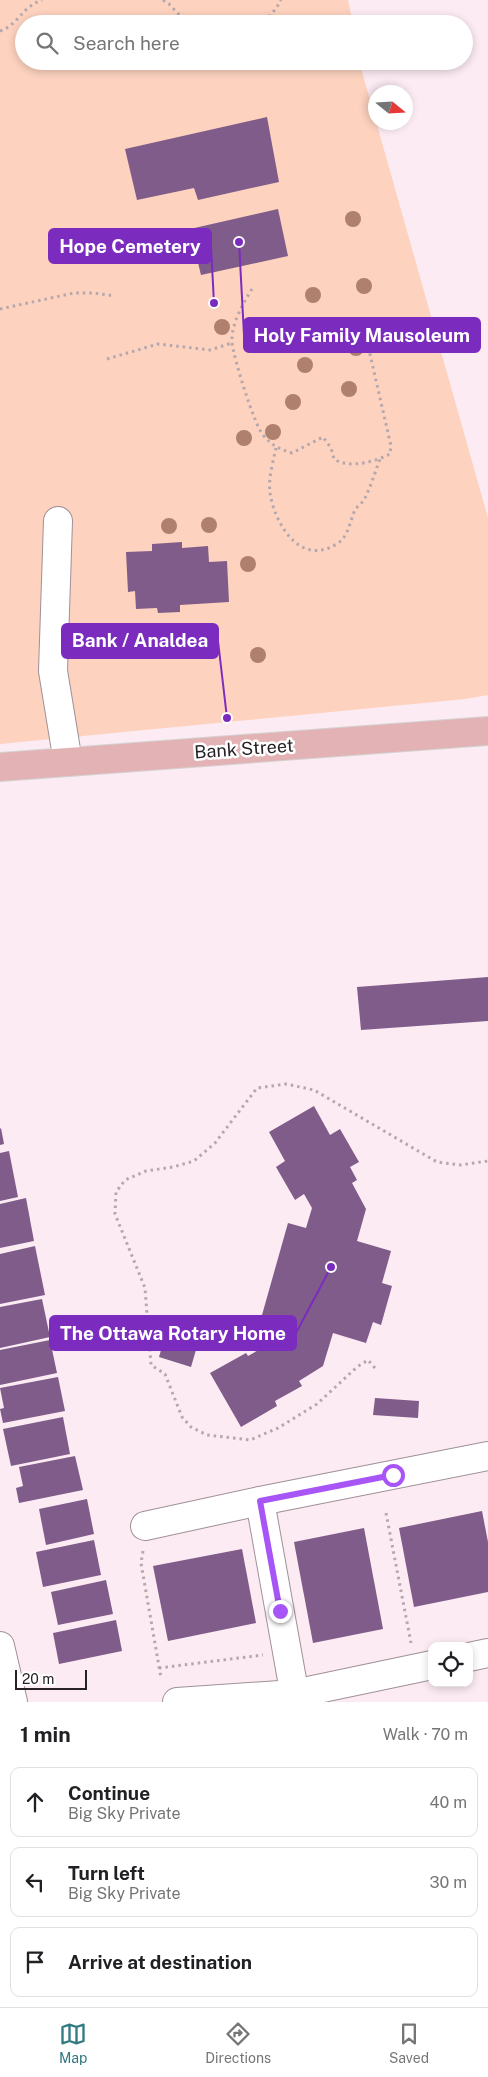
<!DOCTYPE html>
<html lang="en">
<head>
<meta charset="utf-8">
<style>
	:root { --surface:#fff; --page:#f6f6f6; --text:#202124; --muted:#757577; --line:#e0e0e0; --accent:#317a81 }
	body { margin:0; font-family:"Public Sans",sans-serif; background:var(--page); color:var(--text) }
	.controls { position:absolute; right:15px; bottom:15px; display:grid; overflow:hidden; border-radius:10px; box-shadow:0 2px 8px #0003 }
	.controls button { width:45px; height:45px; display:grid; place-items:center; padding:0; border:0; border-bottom:1px solid var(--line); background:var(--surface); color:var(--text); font:25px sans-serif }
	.compass { position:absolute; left:368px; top:85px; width:45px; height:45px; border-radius:50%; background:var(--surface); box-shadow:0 2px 8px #0003; rotate:108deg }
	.scale { position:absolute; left:15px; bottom:12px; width:72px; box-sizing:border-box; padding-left:5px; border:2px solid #272124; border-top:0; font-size:14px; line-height:18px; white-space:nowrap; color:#272124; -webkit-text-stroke:4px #fff; paint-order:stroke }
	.stop { position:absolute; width:15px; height:15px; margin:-11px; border:4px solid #a855f7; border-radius:50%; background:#fff }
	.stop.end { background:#a855f7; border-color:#fff; box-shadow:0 1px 5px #0008 }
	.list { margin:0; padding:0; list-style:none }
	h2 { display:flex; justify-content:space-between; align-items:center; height:65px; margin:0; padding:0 20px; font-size:21px }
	h2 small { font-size:16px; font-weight:400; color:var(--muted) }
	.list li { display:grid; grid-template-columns:32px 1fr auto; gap:15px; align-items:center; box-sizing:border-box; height:70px; margin:0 10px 10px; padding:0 10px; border:1px solid var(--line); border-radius:10px }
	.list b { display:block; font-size:19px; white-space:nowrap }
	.list p { margin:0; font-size:16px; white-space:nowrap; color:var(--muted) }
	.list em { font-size:16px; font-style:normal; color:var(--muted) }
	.icon { flex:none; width:28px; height:28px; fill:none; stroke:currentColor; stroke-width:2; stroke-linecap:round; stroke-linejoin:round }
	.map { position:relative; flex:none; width:488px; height:1702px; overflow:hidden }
	.search { position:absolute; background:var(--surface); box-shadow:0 2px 8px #0003; left:15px; right:15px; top:15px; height:55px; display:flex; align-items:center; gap:12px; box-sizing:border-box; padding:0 18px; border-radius:28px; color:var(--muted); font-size:19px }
	.sheet { height:305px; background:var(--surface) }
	nav { display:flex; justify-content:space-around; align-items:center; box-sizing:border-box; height:70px; border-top:1px solid var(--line); background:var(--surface); font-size:14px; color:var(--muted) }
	nav a { display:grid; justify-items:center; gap:2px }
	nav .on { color:var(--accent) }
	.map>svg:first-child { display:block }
	.green { fill:#fdd2bf }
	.building { fill:#7f5c89 }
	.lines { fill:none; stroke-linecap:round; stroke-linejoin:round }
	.minor-casing { stroke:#9f9097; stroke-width:30 }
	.major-casing { stroke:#d4d3d3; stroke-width:30 }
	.path { stroke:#b4a7ad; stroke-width:3; stroke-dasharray:2.5 4; stroke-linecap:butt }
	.minor { stroke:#fff; stroke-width:28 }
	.major { stroke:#e2b2b5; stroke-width:28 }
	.tree { fill:#ae806d }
	.route { stroke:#a855f7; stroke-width:6 }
	.labels { text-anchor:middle; stroke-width:5; stroke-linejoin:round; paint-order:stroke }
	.street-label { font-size:18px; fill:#272124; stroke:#fff }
	.leader { fill:none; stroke:#7b2cbf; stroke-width:2 }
	.callout-dot { fill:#7b2cbf; stroke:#fff; stroke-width:2 }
	.callout { fill:#7b2cbf; stroke:#7b2cbf; stroke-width:2 }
	.callout-label { font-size:19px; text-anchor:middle; font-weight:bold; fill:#fff }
</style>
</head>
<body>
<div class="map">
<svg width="488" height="1702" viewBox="0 0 488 1702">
	<rect width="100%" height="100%" fill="#fcebf3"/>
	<!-- green -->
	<polygon class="green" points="0,0 348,0 353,24 24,24 24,61 359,61 488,518 488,695 465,699 0,744"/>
	<!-- building -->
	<g class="building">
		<polygon points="267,117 279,182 198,200 194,188 137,200 125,149"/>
		<polygon points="278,209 288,256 201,275 190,229"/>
		<polygon points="182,542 182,548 208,546 209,562 227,561 229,602 180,605 180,612 158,613 157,608 136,609 135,591 128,592 126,552 152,551 152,544"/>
		<polygon points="488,977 488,1021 361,1030 357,987"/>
		<polygon points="314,1106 330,1135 340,1129 359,1162 350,1167 357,1180 352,1183 366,1209 357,1241 391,1251 382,1283 392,1286 381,1325 373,1322 366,1343 333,1333 323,1366 299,1381 302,1386 275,1401 277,1406 241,1427 210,1373 246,1353 248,1356 276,1340 282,1320 262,1315 288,1223 306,1228 312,1208 304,1194 295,1200 276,1167 285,1161 269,1132"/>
		<polygon points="1,1128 4,1144 0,1145 0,1129"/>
		<polygon points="9,1151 18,1197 0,1201 0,1153"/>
		<polygon points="26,1198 34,1241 0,1248 0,1204"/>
		<polygon points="35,1246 45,1295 0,1304 0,1254"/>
		<polygon points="42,1299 50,1337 0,1348 0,1307"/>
		<polygon points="166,1333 198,1343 191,1367 159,1357"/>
		<polygon points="50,1340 57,1373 0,1385 0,1350"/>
		<polygon points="58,1377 65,1411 3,1423 0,1409 4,1408 0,1388"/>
		<polygon points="375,1398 419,1401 418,1418 373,1415"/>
		<polygon points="63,1417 70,1454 11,1466 3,1429"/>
		<polygon points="75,1456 83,1490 19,1503 16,1488 23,1486 19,1467"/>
		<polygon points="87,1499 94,1534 46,1545 39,1509"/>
		<polygon points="482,1511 488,1542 488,1592 414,1607 399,1528"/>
		<polygon points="364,1528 383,1629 313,1643 294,1542"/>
		<polygon points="94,1540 101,1575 43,1587 36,1552"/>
		<polygon points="242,1549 256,1623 168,1641 153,1566"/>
		<polygon points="106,1580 113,1614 58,1625 51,1592"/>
		<polygon points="116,1620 122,1651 59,1664 53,1633"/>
	</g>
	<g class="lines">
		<defs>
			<g id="minor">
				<polyline points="58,521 53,671 68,762"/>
				<polyline points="260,1501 296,1702"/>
				<polyline points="145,1526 260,1501 488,1456"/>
				<polyline points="0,1646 13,1702"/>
				<polyline points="469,1657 488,1653"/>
				<polyline points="177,1702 294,1694 432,1665"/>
			</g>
			<polyline id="major" points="0,767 488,731"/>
		</defs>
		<!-- minor casing -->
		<use href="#minor" class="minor-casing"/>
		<!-- major casing -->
		<use href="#major" class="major-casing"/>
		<!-- path -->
		<g class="path">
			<polyline points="163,0 169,4 188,24"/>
			<path d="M258,24c10,-5 18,-14 23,-24"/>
			<path d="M0,31c18,-6 23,-25 42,-31"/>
			<path d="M252,289c-10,16 -21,35 -20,54 2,16 22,81 31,92 9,11 17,14 29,18l31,-16 8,11 3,11c15,10 40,3 56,-5l1,-8 -27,-118 -28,1"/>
			<polyline points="0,309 74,293 93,293 115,296"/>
			<polyline points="107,359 158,344 210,350 232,343"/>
			<path d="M276,448c-3,14 -8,31 -6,45 5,32 31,75 68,50 11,-7 12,-23 17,-33 3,-5 8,-7 10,-12 6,-12 10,-26 15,-39"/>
			<polyline points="375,1368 368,1360 357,1367 317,1404 278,1428 250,1440 207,1435 191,1427 182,1417 165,1374 151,1365 145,1288 115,1214 116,1192 125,1180 146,1171 173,1167 194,1161 215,1143 257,1088 286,1084 314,1090 437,1162 460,1165 488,1161"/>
			<polyline points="386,1513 411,1643"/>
			<polyline points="143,1551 141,1563 161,1678"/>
			<polyline points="159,1668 263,1655"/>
		</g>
		<!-- minor -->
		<use href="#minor" class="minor"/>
		<!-- major -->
		<use href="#major" class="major"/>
	</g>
	<!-- trees -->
	<g class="tree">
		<circle cx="353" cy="219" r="8"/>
		<circle cx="364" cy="286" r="8"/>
		<circle cx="313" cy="295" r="8"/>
		<circle cx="222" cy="327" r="8"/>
		<circle cx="356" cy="348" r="8"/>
		<circle cx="305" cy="365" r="8"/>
		<circle cx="349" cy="389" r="8"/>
		<circle cx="293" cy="402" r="8"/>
		<circle cx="273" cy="432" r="8"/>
		<circle cx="244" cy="438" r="8"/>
		<circle cx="209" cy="525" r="8"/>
		<circle cx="169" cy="526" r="8"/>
		<circle cx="248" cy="564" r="8"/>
		<circle cx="258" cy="655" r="8"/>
	</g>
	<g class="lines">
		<!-- route -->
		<polyline class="route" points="280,1611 260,1501 393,1475"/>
	</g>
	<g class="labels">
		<!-- street labels -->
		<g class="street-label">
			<text transform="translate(244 749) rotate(-4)" y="6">Bank Street</text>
		</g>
	</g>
	<!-- callouts -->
	<path class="leader" d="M214 303L211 246M239 242L244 335M227 718L218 641M331 1267L296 1333"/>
	<g class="callout-dot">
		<circle cx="214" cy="303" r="5"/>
		<circle cx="239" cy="242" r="5"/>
		<circle cx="227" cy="718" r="5"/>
		<circle cx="331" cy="1267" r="5"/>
	</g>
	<g class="callout">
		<rect x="49" y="229" width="162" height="34" rx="5"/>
		<rect x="244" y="318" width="236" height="34" rx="5"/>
		<rect x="62" y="624" width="156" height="34" rx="5"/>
		<rect x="50" y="1316" width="246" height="34" rx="5"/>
	</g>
	<g class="callout-label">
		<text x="130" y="253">Hope Cemetery</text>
		<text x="362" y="342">Holy Family Mausoleum</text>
		<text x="140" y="647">Bank / Analdea</text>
		<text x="173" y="1340">The Ottawa Rotary Home</text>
	</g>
</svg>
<div class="controls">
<button><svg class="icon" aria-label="locate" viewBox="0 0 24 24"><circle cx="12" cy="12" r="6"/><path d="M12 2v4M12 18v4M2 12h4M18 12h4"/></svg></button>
</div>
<svg class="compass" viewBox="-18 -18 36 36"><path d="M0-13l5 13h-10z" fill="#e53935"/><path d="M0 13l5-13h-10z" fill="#757577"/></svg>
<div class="scale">20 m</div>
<div class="stop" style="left:393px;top:1475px"></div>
<div class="stop end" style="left:280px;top:1611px"></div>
<div class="search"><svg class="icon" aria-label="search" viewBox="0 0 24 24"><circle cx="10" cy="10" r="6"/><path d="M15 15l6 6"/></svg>Search here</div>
</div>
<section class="sheet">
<h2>1 min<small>Walk · 70 m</small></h2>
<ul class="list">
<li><svg class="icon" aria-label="ahead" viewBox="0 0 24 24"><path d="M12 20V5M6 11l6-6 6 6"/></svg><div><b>Continue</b><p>Big Sky Private</p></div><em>40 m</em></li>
<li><svg class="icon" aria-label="left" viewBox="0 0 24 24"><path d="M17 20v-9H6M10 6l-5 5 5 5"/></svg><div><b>Turn left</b><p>Big Sky Private</p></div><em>30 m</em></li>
<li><svg class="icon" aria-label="arrive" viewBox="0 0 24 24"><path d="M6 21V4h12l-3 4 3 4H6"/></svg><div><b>Arrive at destination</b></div></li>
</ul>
</section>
<nav>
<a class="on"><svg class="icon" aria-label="map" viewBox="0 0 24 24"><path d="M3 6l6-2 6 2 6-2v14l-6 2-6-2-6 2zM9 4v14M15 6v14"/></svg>Map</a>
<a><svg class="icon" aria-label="directions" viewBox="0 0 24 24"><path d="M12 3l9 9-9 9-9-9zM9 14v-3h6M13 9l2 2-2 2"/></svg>Directions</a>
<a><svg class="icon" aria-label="saved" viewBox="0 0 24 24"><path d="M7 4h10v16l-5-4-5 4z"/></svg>Saved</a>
</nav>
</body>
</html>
